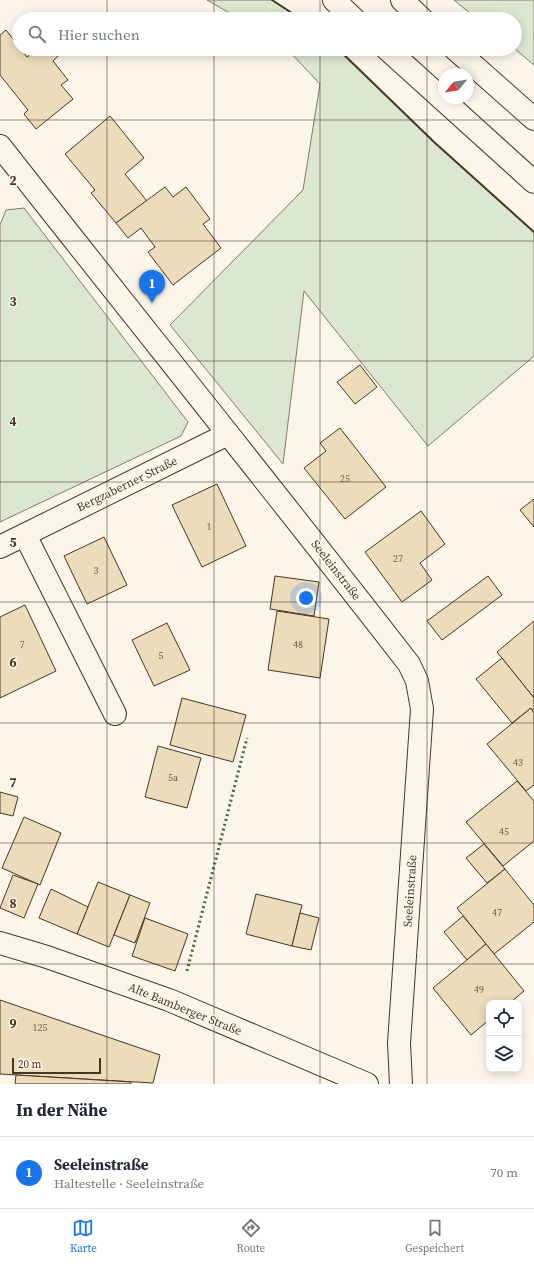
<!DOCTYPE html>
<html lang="de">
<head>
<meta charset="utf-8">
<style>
	:root { --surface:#fff; --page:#f2f2f3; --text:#1f2937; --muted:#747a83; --line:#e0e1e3; --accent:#1a73e8 }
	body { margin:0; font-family:"Source Serif 4",serif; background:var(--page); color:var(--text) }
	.controls { position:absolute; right:12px; bottom:12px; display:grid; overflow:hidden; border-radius:8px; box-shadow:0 2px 10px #0003 }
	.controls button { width:36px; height:36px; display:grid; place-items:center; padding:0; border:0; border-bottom:1px solid var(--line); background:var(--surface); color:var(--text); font:20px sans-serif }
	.compass { position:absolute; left:438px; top:68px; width:36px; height:36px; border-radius:50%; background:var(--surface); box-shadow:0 2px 10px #0003; rotate:240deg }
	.scale { position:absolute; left:12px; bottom:10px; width:89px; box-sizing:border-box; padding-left:4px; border:2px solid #4a3520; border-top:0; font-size:11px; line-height:14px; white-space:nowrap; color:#4a3520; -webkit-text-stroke:3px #fbf6e9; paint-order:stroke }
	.you { position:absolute; left:306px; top:598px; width:14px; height:14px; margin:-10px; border:3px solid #fff; border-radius:50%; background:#1a73e8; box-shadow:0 0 0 6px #1a73e833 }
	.badge { display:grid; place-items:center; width:26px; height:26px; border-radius:50%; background:var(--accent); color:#fff; font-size:13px; font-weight:700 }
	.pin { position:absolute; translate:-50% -33px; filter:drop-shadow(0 1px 2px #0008) }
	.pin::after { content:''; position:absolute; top:21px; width:14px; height:12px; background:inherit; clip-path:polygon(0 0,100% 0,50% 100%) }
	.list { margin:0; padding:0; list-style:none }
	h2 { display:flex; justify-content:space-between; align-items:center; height:52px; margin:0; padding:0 16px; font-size:17px }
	h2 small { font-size:13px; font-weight:400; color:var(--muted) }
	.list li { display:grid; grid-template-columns:26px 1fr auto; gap:12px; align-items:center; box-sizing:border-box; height:72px; padding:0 16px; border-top:1px solid var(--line) }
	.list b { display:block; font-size:15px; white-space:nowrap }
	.list p { margin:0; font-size:13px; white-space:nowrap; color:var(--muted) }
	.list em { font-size:13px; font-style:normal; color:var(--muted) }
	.icon { flex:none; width:22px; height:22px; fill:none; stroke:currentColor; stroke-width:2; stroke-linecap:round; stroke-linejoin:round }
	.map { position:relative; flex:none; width:534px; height:1084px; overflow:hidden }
	.search { position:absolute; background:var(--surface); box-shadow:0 2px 10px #0003; left:12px; right:12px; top:12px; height:44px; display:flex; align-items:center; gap:10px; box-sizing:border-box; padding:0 14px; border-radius:22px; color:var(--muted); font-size:15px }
	.sheet { height:124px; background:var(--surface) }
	nav { display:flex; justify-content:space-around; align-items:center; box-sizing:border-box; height:56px; border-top:1px solid var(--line); background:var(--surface); font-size:11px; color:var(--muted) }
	nav a { display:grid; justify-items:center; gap:2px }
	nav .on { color:var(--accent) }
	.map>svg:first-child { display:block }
	.green { fill:#dce7d0; stroke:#887966 }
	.building { fill:#ecdcbc; stroke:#4a3520 }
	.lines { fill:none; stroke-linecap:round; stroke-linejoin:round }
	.minor-casing { stroke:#4a3520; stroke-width:24 }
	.highway-casing { stroke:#4a3520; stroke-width:24 }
	.minor { stroke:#fbf6e9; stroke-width:22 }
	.highway { stroke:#fbf6e9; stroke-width:22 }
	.hedge { stroke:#436837; stroke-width:3; stroke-dasharray:2 3; stroke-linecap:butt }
	.wall { stroke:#4a3520; stroke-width:2 }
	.grid { fill:none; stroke:#4a3520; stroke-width:1; stroke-opacity:0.55 }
	.labels { text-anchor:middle; stroke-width:3; stroke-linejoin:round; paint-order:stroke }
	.number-label { font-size:10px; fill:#725f47 }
	.street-label { font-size:12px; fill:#4a3520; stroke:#fbf6e9 }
	.grid-label { font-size:13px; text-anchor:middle; font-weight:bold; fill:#4a3520; stroke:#fbf6e9; stroke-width:3; stroke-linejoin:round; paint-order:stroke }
</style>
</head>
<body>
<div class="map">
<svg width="534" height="1084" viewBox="0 0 534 1084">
	<rect width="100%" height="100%" fill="#fbf6e9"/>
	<!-- green -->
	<g class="green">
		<polygon points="207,0 272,0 301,19 240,19"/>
		<polygon points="454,0 534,0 534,65 515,49 515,19 477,19"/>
		<polygon points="287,49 338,49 434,142 534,232 534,356 428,446 304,291 283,464 170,325 303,190 320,84"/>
		<polygon points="24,208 188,422 181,436 0,522 0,225 6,210"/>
	</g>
	<!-- building -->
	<g class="building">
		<polygon points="6,30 27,57 37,49 53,49 58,56 53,61 68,80 61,85 73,99 36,129 24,114 28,110 0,75 0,35"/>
		<polygon points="110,116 144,158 125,174 147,201 116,223 91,193 95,190 65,154"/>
		<polygon points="165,187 173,197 186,187 210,219 203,224 221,248 173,285 148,252 155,247 141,228 128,238 116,223"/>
		<polygon points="360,365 377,387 355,404 337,382"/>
		<polygon points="340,428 386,487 345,519 304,468 326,451 320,443"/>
		<polygon points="217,484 246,546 202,567 172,505"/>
		<polygon points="534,499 534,527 520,510"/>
		<polygon points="421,511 445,544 420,563 432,580 402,602 365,552"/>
		<polygon points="104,537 127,585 87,604 64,556"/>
		<polygon points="275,576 319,582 314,616 270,609"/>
		<polygon points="488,576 502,595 442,640 427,621"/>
		<polygon points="25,605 56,671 0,698 0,617"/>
		<polygon points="277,611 329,619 320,678 268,670"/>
		<polygon points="534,621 534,698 497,652"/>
		<polygon points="167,623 190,670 154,686 132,640"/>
		<polygon points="502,658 534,698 534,713 531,708 512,723 476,679"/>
		<polygon points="182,698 246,715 233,762 170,745"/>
		<polygon points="531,708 534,713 534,785 526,791 487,744"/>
		<polygon points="158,746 201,758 187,808 145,797"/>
		<polygon points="517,781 534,801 534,841 503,866 466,822"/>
		<polygon points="0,792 18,797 13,816 0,813"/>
		<polygon points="24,817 61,833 40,885 2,868"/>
		<polygon points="484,844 505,869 487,883 466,858"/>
		<polygon points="505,869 534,905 534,922 494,954 457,908"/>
		<polygon points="13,875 38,884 24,918 0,908"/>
		<polygon points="98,882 130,895 109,947 77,934"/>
		<polygon points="51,889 88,907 77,934 39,918"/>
		<polygon points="256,894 302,905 292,946 246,934"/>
		<polygon points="130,895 150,903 135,943 114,935"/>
		<polygon points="300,913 319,918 311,950 292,946"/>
		<polygon points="463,916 486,944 467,960 444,932"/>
		<polygon points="145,918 188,934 175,971 132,956"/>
		<polygon points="486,944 524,991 510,1003 489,1003 489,1020 471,1035 433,988"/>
		<polygon points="0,1000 160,1055 153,1083 0,1074"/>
		<polygon points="16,1075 131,1082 131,1084 15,1084"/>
	</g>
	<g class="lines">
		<defs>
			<g id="minor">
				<path d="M0,146c136,173 274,344 409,518l8,17 5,28 -23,334 2,41"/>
				<polyline points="25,535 115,714"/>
				<polyline points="0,547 228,434"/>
				<polyline points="0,943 47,957 169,1000 367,1084"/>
			</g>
			<g id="highway">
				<polyline points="334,0 354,19"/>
				<polyline points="402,0 422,19"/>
				<polyline points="387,49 534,182"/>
				<polyline points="455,49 534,119"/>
			</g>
		</defs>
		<!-- minor casing -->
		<use href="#minor" class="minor-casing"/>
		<!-- highway casing -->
		<use href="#highway" class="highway-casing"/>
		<!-- minor -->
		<use href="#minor" class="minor"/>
		<!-- highway -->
		<use href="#highway" class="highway"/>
		<!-- hedge -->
		<polyline class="hedge" points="187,971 247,738"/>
		<!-- wall -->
		<g class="wall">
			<polyline points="272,0 301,19"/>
			<polyline points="338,49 434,142 534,232"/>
		</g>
	</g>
	<!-- grid -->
	<path class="grid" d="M107,0v19M214,0v19M320,0v19M427,0v19M107,49v1035M214,49v1035M320,49v1035M427,49v1035M0,120h534M0,241h534M0,361h534M0,482h534M0,602h534M0,723h534M0,843h534M0,964h534"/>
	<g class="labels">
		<!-- number labels -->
		<g class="number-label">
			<text x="345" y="482">25</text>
			<text x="209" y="530">1</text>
			<text x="398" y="562">27</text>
			<text x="96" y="574">3</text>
			<text x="22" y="648">7</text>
			<text x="298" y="648">48</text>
			<text x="161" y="659">5</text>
			<text x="518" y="766">43</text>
			<text x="173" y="781">5a</text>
			<text x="504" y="835">45</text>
			<text x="497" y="916">47</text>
			<text x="479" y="993">49</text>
			<text x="40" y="1031">125</text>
		</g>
		<!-- street labels -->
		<g class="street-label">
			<text transform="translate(127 484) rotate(-26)" y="4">Bergzaberner Straße</text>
			<text transform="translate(336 570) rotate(52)" y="4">Seeleinstraße</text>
			<text transform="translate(410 891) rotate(-86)" y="4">Seeleinstraße</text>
			<text transform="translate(185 1009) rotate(22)" y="4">Alte Bamberger Straße</text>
		</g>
	</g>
	<g class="grid-label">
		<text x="13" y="185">2</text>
		<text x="13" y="306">3</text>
		<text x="13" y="426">4</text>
		<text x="13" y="547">5</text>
		<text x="13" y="667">6</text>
		<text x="13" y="787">7</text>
		<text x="13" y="908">8</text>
		<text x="13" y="1028">9</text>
	</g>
</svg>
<div class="controls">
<button><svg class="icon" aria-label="locate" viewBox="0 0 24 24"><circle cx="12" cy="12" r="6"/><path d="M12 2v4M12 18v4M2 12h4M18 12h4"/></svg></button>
<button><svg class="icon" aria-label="layers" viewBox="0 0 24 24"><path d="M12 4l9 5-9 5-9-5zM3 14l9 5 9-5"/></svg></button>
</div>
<svg class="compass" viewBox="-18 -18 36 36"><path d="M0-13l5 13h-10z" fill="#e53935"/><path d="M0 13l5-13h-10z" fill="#747a83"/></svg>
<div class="scale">20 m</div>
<div class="you"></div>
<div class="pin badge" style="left:152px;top:303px">1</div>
<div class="search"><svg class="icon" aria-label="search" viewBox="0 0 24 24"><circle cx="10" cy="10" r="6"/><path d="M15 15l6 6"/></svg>Hier suchen</div>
</div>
<section class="sheet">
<h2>In der Nähe<small></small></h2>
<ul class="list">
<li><span class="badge">1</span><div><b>Seeleinstraße</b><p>Haltestelle · Seeleinstraße</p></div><em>70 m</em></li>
</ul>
</section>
<nav>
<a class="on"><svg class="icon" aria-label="map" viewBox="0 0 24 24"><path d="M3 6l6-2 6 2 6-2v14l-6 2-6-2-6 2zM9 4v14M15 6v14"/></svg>Karte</a>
<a><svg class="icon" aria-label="directions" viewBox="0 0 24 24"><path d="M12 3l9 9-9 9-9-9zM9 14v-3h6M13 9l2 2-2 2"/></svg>Route</a>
<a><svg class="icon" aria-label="saved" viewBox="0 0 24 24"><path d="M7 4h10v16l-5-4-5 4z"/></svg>Gespeichert</a>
</nav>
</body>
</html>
